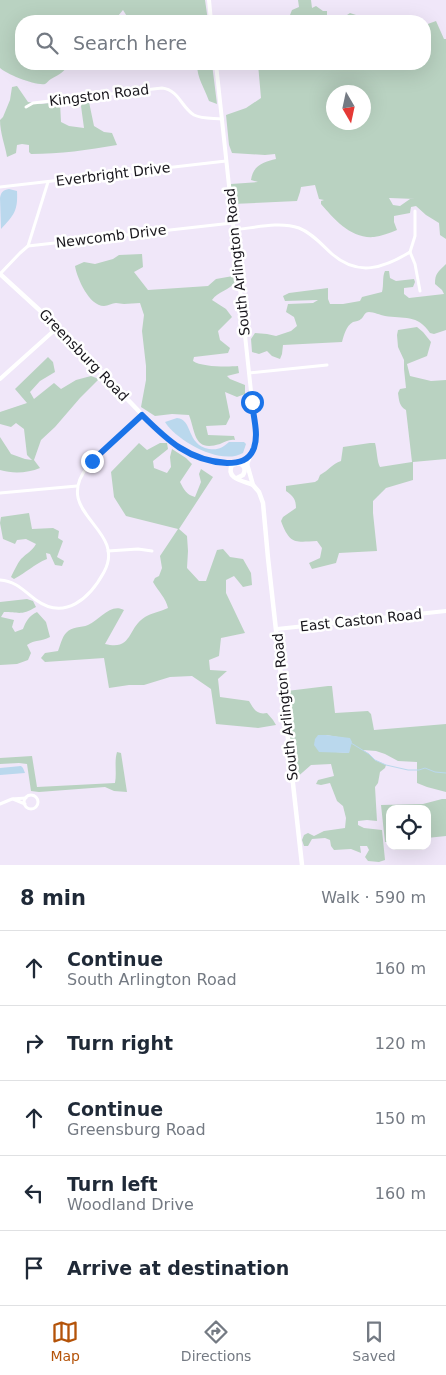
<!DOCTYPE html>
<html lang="en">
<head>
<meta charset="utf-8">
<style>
	:root { --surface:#fff; --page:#f6f6f7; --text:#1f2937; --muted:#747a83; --line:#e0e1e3; --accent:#b45309 }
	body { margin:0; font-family:"DejaVu Sans",sans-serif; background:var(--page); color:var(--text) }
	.controls { position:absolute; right:15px; bottom:15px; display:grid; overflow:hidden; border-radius:10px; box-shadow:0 5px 20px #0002 }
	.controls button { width:45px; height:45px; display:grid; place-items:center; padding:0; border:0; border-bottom:1px solid var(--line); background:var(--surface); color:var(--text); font:25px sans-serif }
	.compass { position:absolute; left:326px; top:85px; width:45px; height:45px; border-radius:50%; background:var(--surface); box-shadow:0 5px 20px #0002; rotate:171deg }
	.stop { position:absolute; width:15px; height:15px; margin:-11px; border:4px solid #1a73e8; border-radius:50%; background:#fff }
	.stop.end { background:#1a73e8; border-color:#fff; box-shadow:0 1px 5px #0008 }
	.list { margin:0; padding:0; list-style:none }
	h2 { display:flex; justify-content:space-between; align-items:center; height:65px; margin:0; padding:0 20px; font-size:21px }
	h2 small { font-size:16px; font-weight:400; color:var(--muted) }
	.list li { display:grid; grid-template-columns:32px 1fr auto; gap:15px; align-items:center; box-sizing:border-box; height:75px; padding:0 20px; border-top:1px solid var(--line) }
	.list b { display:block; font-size:19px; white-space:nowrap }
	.list p { margin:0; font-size:16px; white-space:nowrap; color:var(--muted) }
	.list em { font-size:16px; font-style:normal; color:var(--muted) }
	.icon { flex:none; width:28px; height:28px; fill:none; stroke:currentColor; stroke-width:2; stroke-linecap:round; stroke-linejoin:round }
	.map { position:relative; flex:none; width:446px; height:865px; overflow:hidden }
	.search { position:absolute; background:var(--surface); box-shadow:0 5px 20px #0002; left:15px; right:15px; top:15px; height:55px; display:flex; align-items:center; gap:12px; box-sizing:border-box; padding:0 18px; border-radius:20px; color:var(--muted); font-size:19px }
	.sheet { height:440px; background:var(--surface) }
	nav { display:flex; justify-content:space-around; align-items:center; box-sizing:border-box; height:70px; border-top:1px solid var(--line); background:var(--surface); font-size:14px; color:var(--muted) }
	nav a { display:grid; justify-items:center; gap:2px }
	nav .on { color:var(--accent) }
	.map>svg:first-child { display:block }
	.green { fill:#b9d2c1; fill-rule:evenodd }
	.water { fill:#bad8ed }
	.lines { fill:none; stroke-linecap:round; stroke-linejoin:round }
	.stream { stroke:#bad8ed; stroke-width:1 }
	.minor { stroke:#fff; stroke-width:3 }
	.tertiary { stroke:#fff; stroke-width:4 }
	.secondary { stroke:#fff; stroke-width:4.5 }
	.route { stroke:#1a73e8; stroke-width:6 }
	.labels { text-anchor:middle; stroke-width:5; stroke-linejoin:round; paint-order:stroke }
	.street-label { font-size:14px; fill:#18161c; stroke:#fff }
</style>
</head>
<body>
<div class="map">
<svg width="446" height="865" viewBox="0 0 446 865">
	<rect width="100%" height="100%" fill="#f0e7f9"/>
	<!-- green -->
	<g class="green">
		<path d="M0,0h205l3,21h-85l5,-3 -5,-8 -5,6 -11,5h-86v43h48c-5,8 -9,10 -18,15 -2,1 -4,4 -6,5 -9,2 -39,-10 -45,-16z"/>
		<polygon points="298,0 311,0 312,8 316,6 323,11 327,11 327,21 268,21 268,15 290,15 292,10 299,7"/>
		<polygon points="350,13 359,16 361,21 338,21"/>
		<path d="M436,21l8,18h2v200l-6,-4 -1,-12 -13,-8 -10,-9 -5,1 -1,6 -16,3v6l3,8c-7,3 -16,6 -23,7 -23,2 -40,-18 -53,-33v-3l3,-1 -5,-1 -4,-14 -14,2 -1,5 -3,9 -65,3 -1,-20 27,-2 -7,-2c2,-15 13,-18 25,-21l-1,-5 -10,1 -33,-2 -3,-8 -3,-30 20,-7 15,-10 -3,-34h167v-39zM334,92h30v30h-30zM389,198h1l25,1h-5l-10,7 -7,-1z"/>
		<path d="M197,64h15l5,40 -8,-3c-5,-14 -12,-23 -12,-37z"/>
		<path d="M17,86l11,16 13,2 19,-2 1,20 8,4 15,2 -3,-22 2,-4h6l5,24 10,6 8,1 5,12c-29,5 -57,9 -86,9l-2,-2v-7l-7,-1 -5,1 -1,8 -9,4c-2,-12 -7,-24 -7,-37l3,-3 7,-17 2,-13z"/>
		<path d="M142,254l1,13 -9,5 14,18 60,-4 8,-7 17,-3 2,6c-6,9 -17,9 -23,18l14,9 6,8 -14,14 2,9 10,8 -2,5 -34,4 -1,4c8,6 34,6 45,5l1,7 -12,3 3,3 15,6v9l-8,3 -12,-5 5,25 -4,8 -20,1 2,9 26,1 1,4c-6,-1 -10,2 -15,4 -26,8 -24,-10 -31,-29l-17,-1 -17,2 -14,-9 5,-27v-14l-4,-35 2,-16 -4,-12c-5,0 -11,1 -16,1 -3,0 -5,-1 -8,-1 -4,0 -8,3 -12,3 -15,0 -27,-28 -29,-40l9,-4 11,2 18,-5 6,-4z"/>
		<path d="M446,264v66l-12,4 -4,-1c-12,-19 -27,-14 -45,-17 -5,-1 -11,-4 -16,-4 -5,0 -5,5 -8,7 -2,2 -5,2 -8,3 -7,4 -9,13 -11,20l-59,3 -1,9 -2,5 -8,-3 -5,-5 -8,3 -7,-2 -1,-13 4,-6 12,1 9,2 15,-5 6,-5 -3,-9 -8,-5 2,-8 25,-1 5,-3 -33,1 -2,-5 6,-3 39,-5v11l2,5h13l17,-3 2,-4 20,-5c2,-7 0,-15 3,-21h4l1,7 6,3 18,-2 1,3 -2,5 -9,1v6l5,4 35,-4 -2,-4 -7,-6c0,-11 3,-12 11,-20z"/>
		<path d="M417,327l6,5 8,10 -4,14 -20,8 3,12 21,5 15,-1v79l-33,3v18l-27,8 -13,13v12l4,38 -38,2 -3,10 -24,6 -3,-6 11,-5 2,-10 -5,-7c-22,1 -27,4 -36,-20l2,-4 13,-9c0,-9 -3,-12 -10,-17v-5l29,-4 3,-2 2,-5c9,-5 12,-11 21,-14l2,-14 27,-4h5c2,7 2,19 5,24l32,-5 -6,-52c-7,-4 -7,-10 -8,-17l2,-4 6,-1 -2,-19v-9l-6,-13 -1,-12 1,-5z"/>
		<path d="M48,357l5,5 2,10 -15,9 -10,11 4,7 20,-16 7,6 15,-9 15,-4 8,3 -19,19 -25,29 -14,13 -7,20 6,8c-12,5 -27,6 -40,2v-33l11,17 14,5 7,1 -5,-5 -3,-26 -8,-6 -5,4 -11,-3v-12l27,-9 -12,-14z"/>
		<path d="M139,443l8,7 13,-7h7l1,6 -15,12 1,7 13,5 4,-6 -1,-10 2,-8 14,9 6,6 -12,18c4,8 7,13 15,15l6,-15 -2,-8 2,-5 12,8 -34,52 8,7 1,15 -1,17 12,13h7l11,-31 6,-1 7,8 13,2 8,14 1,12 -9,2 -9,-11 -8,4v13l19,40 -24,5 -2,18 -10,4 1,10 17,1 -9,8 2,18 29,4c5,8 7,14 18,12l6,7 3,5 -18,3 -42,-4 -5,-35 -19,-13 -22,1 -26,8h-15l-20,3 -5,-30 -59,4 -4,-4 4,-5 13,-2c2,-5 4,-14 8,-18 6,-7 15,-5 22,-8 12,-5 22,-22 36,-15l-19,34c28,7 22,-16 40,-27 6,-4 15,-5 23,-9 -2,-10 -10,-17 -15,-26l2,-4 4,-2 3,-8 -2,-12 18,-27 -52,-13 -12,-19 -3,-25z"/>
		<path d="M29,513l3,16 21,-1 6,3 -1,7 5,3 -6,16 7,4 -2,5 -7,-1 -5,-11 -4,-1 1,6c-13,5 -21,14 -33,20l-3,-2c3,-6 6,-13 10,-18 6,-6 11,-8 15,-15l-10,-5 -9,1 -2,4 -12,-5 -3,-16 1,-6z"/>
		<path d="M27,599l6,2 3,6c-15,9 -17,5 -32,5l-3,5 13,3 -2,7 3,5 8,-3c3,-8 6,-13 14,-17l9,10 4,15c-9,5 -15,2 -23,8l4,8 -3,7 -11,4 -17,1v-63z"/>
		<path d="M328,686h4l3,27 33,-2 3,3 3,16 72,-6v68l-19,-5 -10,-4v-21l-19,-1 -13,-7 -9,-3 -13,-1 6,4 6,6 11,5 -1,3 -5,4 -2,11 -3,4 2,34 -10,-1 -9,1v4l6,3 18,2 3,30 -6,2 -11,-1 -3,-4 4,-7 -2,-4h-7l1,7 -10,-4 -17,1 -3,-4 -1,-6 -5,-2 -13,1 -4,7h-4l-2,-6 2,-5 4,-2 6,3 10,-5 21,-3 1,-10 -3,-12 -6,-5 -7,-18 -9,2 -5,-1 2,-4 16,-4 -3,-12 -20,1 -16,14 -6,-49 1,-8 -3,-31zM318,735h8l24,4 -1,14 -13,-1z"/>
		<path d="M117,752l4,1 6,39 -13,-1 -9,-4 -66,5 -8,-1 -4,-27 -8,-1 -19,1v-6l32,-2 5,31 78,-4c2,-11 -1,-21 2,-31z"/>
		<polygon points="442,799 446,799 446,836 427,838 427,809 390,809 390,842 385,842 381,805 423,804"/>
	</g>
	<!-- water -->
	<g class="water">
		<path d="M9,189l8,2c1,20 -3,24 -16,38l-1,-31c1,-6 3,-8 9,-9z"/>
		<path d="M177,418c16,1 9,27 32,31 10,1 13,-1 20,-7h15l2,2 -3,9c-22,13 -66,-12 -78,-31z"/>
		<polygon points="318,735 326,735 350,738 352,742 349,753 319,752 314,745 315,739"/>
		<polygon points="21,766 23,768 25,773 0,775 0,768"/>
	</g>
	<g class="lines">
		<!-- stream -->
		<polyline class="stream" points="351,743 369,754 375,760 386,765 408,770 419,770 425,768 435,772 446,773"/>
		<!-- minor -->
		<g class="minor">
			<path d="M26,107l7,-4 129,-15c17,2 19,19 32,27 8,4 19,3 28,4"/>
			<polyline points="0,187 226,161"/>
			<polyline points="415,211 415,236 410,252 415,264 420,291"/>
			<path d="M233,230c21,-2 46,-9 66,-2 13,5 23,17 33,26 26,23 52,14 78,-2"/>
			<polyline points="28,246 48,182"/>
			<polyline points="0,274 20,253 28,246 232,223"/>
			<polyline points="249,373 327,365"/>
			<polyline points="0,493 77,486"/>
			<polyline points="108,551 138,549 152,551"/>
			<path d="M0,580c16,1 24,11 36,20 29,21 54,-2 68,-28 24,-44 -54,-58 -16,-106l54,-51"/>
			<circle cx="31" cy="802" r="7"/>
			<polyline points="13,799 25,804"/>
			<polyline points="0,804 12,799 26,798"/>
		</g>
		<!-- tertiary -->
		<g class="tertiary">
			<polyline points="209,0 211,21"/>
			<path d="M216,64l40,374c-2,10 -6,18 -9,27"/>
			<polyline points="0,379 58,327"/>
			<polyline points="277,629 446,611"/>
		</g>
		<!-- secondary -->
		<g class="secondary">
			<path d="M0,274l58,53 97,101c25,23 45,35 80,35"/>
			<polyline points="247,464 253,485 259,492 263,503 268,558 302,865"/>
			<path d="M237,478l6,-3c3,-5 2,-10 -4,-12l-7,2c-7,14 12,16 21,20"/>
		</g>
	</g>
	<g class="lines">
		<!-- route -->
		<path class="route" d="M92,461l50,-46c25,25 47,46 85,48 12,0 22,-2 27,-15 5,-14 -1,-32 -2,-46"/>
	</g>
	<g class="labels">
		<!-- street labels -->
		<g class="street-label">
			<text transform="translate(99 95) rotate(-7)" y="5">Kingston Road</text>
			<text transform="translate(113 174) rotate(-7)" y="5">Everbright Drive</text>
			<text transform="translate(111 236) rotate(-7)" y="5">Newcomb Drive</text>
			<text transform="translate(237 262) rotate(-96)" y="5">South Arlington Road</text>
			<text transform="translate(84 355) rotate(46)" y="5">Greensburg Road</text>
			<text transform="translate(361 620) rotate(-6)" y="5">East Caston Road</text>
			<text transform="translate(285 707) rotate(-96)" y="5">South Arlington Road</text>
		</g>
	</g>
</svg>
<div class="controls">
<button><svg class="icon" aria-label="locate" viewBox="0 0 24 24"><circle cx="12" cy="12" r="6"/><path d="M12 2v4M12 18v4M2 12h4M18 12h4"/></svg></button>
</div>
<svg class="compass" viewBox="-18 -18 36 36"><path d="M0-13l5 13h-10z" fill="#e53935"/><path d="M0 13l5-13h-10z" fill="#747a83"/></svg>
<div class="stop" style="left:252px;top:402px"></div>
<div class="stop end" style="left:92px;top:461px"></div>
<div class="search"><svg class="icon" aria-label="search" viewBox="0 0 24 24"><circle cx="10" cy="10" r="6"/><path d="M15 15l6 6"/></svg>Search here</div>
</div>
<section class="sheet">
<h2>8 min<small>Walk · 590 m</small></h2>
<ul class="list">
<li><svg class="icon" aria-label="ahead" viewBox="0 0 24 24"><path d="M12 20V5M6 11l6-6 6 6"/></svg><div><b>Continue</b><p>South Arlington Road</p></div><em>160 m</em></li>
<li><svg class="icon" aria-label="right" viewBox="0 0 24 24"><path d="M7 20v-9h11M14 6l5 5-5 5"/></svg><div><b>Turn right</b></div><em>120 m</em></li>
<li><svg class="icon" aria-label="ahead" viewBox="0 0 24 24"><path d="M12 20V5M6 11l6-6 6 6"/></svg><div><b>Continue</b><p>Greensburg Road</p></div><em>150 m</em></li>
<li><svg class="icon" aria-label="left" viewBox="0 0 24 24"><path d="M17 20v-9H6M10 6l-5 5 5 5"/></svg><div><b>Turn left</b><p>Woodland Drive</p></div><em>160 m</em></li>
<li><svg class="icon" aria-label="arrive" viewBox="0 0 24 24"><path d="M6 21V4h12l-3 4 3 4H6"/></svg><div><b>Arrive at destination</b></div></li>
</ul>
</section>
<nav>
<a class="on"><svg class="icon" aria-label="map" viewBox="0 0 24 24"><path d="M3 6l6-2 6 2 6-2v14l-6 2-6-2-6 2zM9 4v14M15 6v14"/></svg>Map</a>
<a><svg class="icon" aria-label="directions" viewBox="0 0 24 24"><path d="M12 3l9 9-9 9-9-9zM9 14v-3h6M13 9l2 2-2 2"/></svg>Directions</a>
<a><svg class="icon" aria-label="saved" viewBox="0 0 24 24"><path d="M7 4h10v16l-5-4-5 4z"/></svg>Saved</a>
</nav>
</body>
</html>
